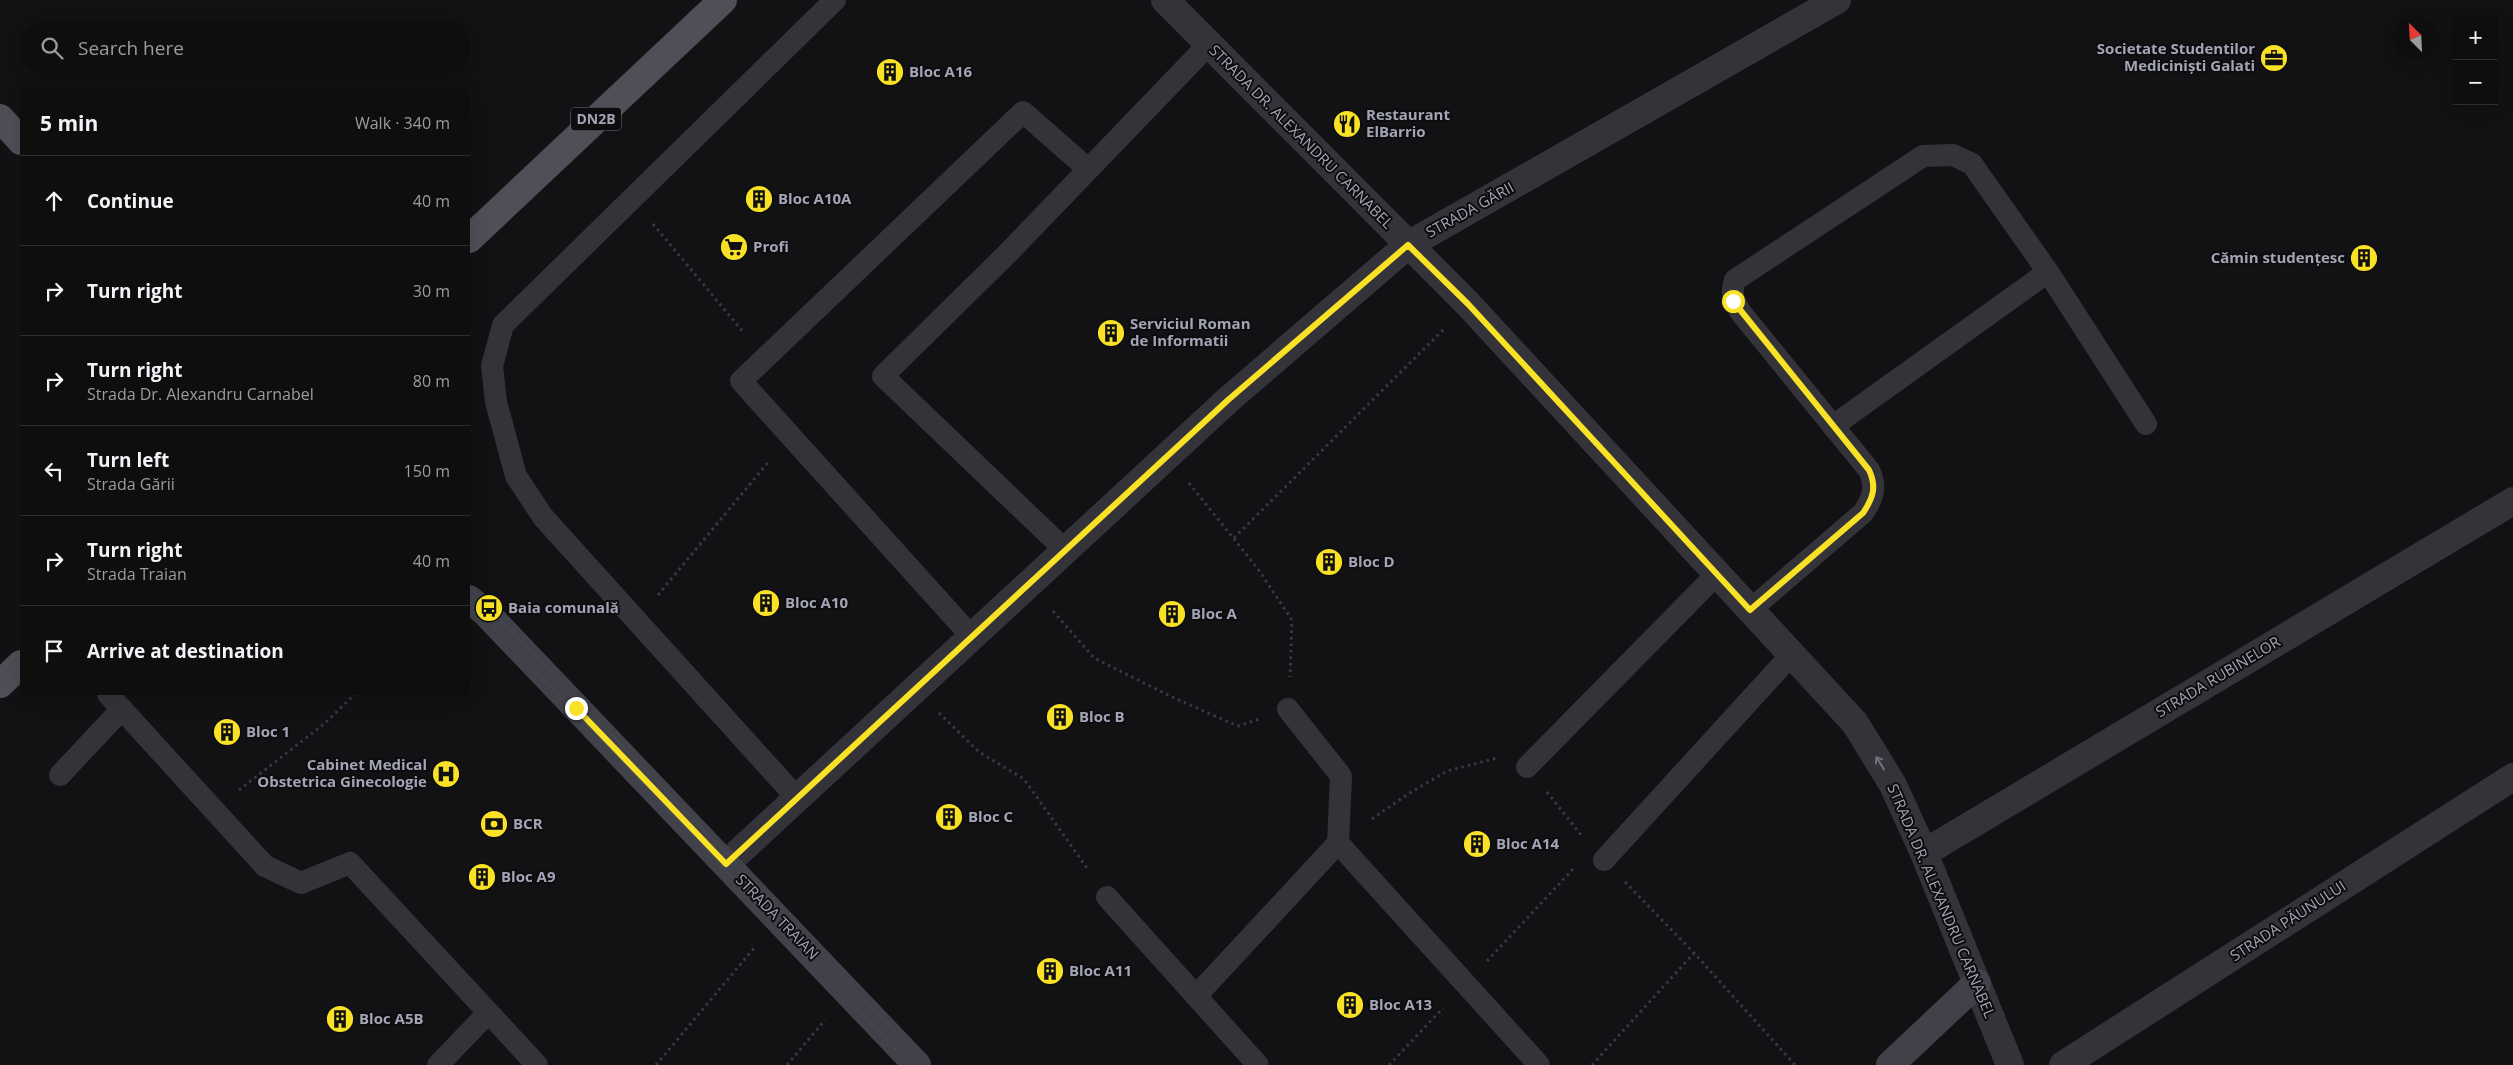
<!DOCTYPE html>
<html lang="en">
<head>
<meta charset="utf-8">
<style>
	:root { --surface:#0e0e0f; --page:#1c1c1d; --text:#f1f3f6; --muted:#9b9c9e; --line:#2e2e2f }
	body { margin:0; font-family:"Open Sans",sans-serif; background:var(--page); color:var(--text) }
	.controls { position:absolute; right:15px; top:15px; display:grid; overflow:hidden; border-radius:0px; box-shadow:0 5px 20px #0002 }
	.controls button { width:45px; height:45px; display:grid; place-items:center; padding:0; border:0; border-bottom:1px solid var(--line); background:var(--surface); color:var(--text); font:25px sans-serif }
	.compass { position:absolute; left:2393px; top:15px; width:45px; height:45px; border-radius:50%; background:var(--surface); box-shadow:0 5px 20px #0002; rotate:336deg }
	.stop { position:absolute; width:15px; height:15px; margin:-11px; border:4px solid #f9e225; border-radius:50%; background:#fff }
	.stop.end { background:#f9e225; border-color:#fff; box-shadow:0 1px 5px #0008 }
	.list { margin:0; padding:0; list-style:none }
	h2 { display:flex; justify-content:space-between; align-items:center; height:65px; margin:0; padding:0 20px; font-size:21px }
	h2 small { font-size:16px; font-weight:400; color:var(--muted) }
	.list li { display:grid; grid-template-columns:32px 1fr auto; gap:15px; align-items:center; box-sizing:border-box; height:90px; padding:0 20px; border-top:1px solid var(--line) }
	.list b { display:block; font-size:19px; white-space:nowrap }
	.list p { margin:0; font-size:16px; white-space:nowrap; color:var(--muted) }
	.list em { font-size:16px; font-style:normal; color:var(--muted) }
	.icon { flex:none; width:28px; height:28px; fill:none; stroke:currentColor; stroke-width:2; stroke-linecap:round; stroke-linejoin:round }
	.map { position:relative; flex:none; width:2513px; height:1065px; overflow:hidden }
	.search { position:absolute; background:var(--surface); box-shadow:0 5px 20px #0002; left:20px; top:20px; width:450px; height:55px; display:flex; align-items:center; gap:12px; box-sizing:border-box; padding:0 18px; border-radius:28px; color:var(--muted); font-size:19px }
	.panel { position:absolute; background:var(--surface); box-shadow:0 5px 20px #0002; left:20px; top:90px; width:450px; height:605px; border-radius:0px }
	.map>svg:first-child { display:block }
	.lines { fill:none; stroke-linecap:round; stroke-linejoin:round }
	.path { stroke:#393940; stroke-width:3; stroke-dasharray:2.5 4; stroke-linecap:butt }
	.lane { stroke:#333339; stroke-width:22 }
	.street { stroke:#333339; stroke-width:28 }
	.secondary { stroke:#414149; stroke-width:28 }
	.primary { stroke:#4f4f58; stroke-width:28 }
	.tram { stroke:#4a4a52; stroke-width:1 }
	.oneway { stroke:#71717d }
	.route { stroke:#f9e225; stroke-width:6 }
	.labels { text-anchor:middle; stroke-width:4; stroke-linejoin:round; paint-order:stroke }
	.shield { fill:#0d0d0f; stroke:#767783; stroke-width:1 }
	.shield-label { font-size:14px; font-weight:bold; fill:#a3a4b5 }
	.poi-label { font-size:15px; font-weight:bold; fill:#a3a4b5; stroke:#0d0d0f; text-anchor:start }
	.street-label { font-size:15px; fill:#a3a4b5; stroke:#0d0d0f }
</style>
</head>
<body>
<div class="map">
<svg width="2513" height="1065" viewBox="0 0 2513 1065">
	<rect width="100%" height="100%" fill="#121214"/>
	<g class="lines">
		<!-- path -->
		<g class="path">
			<polyline points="653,224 744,333"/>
			<polyline points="1189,483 1258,569 1292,620 1290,677"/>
			<polyline points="1234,538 1444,329"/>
			<polyline points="658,595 770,460"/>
			<polyline points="1053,611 1094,658 1172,697 1238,726 1259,719"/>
			<polyline points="939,713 979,752 1024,779 1089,871"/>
			<polyline points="239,790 324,724 355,694"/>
			<polyline points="1547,792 1582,836"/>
			<polyline points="1372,819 1408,794 1447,771 1497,758"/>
			<polyline points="1625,882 1694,953 1795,1065"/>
			<polyline points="1487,961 1573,869"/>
			<polyline points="656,1065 755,947"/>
			<polyline points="787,1065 825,1020"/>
			<polyline points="1389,1065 1443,1008"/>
			<polyline points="1592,1065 1694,953"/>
		</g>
		<!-- lane -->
		<g class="lane">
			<polyline points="1833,426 2048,272"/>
			<polyline points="1065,550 883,376 1007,254 1209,44"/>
			<path d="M1750,610l113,-97c10,-15 14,-26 6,-43l-127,-156c-8,-12 -12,-20 -7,-34l188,-124 30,-1 19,9 76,108 98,152"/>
			<polyline points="972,637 741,381 1023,112 1088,169"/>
			<polyline points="108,694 265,866 301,883 350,863 537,1065"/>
			<polyline points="1288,709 1341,776 1338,843"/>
			<polyline points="1527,767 1717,574"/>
			<polyline points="60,775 122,709"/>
			<polyline points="797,798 543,517 516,476 496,402 492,366 503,325 835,0"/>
			<polyline points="1604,860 1792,654"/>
			<polyline points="1107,897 1258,1065"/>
			<polyline points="1197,995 1338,843 1539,1065"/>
			<polyline points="438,1065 488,1013"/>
		</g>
		<!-- street -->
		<g class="street">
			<polyline points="1165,0 1468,304 1855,723 1893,785 1924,853 2010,1065"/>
			<polyline points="1924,853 2513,501"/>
			<polyline points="726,864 1228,400 1408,245 1837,0"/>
			<polyline points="2063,1065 2513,777"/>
		</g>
		<!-- secondary -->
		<g class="secondary">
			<polyline points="469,599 486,613 917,1065"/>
			<polyline points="1890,1065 1977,983"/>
		</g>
		<!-- primary -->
		<g class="primary">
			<polyline points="0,118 21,141"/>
			<polyline points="469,239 723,0"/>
			<polyline points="0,684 21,664"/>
		</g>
		<!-- tram -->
		<g class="tram">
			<polyline points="469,587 738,865 926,1065"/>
			<polyline points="469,601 911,1065"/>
			<polyline points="0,676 21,656"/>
			<polyline points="0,688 21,668"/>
		</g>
	</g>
	<!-- one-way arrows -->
	<defs><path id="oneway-shaft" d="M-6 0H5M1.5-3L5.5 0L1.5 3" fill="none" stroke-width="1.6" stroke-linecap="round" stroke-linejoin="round" transform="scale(1.25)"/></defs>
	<use class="oneway" href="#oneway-shaft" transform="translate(1880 763) rotate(-122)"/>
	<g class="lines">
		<!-- route -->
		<path class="route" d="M576,708l150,156 502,-464 180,-155 60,59 282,306 113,-97c10,-15 14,-26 6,-43l-136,-169"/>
	</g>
	<!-- icons -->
	<defs>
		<symbol id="office-disc" viewBox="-11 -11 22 22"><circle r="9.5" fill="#f9e225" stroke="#0d0d0f"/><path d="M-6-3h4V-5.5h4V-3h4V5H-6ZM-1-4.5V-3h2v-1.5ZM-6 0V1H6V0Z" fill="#111"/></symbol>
		<symbol id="building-disc" viewBox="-11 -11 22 22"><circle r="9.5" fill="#f9e225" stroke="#0d0d0f"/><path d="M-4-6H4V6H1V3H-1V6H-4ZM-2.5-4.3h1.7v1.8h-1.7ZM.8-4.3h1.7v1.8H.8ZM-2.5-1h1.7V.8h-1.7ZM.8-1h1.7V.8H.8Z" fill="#111"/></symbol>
		<symbol id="restaurant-disc" viewBox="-11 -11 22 22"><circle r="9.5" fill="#f9e225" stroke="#0d0d0f"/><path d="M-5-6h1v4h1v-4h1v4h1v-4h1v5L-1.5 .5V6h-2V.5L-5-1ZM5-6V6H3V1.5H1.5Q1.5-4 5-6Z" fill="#111"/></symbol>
		<symbol id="supermarket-disc" viewBox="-11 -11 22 22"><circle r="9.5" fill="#f9e225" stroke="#0d0d0f"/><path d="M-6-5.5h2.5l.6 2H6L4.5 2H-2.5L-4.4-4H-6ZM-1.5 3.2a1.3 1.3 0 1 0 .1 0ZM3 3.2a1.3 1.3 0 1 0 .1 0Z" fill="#111"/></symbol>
		<symbol id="bus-disc" viewBox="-11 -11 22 22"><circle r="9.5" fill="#f9e225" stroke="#0d0d0f"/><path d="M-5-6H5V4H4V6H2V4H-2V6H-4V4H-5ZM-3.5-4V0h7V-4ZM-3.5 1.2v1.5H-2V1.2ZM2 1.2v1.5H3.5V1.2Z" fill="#111"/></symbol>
		<symbol id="hospital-disc" viewBox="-11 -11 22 22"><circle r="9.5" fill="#f9e225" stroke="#0d0d0f"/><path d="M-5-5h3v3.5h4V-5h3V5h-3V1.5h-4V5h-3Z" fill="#111"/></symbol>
		<symbol id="bank-disc" viewBox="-11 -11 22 22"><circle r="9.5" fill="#f9e225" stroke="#0d0d0f"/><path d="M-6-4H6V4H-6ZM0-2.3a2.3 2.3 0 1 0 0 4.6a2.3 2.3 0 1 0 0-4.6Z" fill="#111"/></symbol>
	</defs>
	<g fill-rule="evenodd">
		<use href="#office-disc" x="2258" y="42" width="32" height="32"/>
		<use href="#building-disc" x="874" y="56" width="32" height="32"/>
		<use href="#restaurant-disc" x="1331" y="108" width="32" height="32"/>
		<use href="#building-disc" x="743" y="183" width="32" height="32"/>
		<use href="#supermarket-disc" x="718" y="231" width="32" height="32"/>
		<use href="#building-disc" x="2348" y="242" width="32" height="32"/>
		<use href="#building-disc" x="1095" y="317" width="32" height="32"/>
		<use href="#building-disc" x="1313" y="546" width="32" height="32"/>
		<use href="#building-disc" x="750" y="587" width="32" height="32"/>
		<use href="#bus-disc" x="473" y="592" width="32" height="32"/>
		<use href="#building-disc" x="1156" y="598" width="32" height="32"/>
		<use href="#building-disc" x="1044" y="701" width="32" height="32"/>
		<use href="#building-disc" x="211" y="716" width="32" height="32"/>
		<use href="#hospital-disc" x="430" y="758" width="32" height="32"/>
		<use href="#building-disc" x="933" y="801" width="32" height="32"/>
		<use href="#bank-disc" x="478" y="808" width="32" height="32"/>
		<use href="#building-disc" x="1461" y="828" width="32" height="32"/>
		<use href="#building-disc" x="466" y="861" width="32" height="32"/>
		<use href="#building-disc" x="1034" y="955" width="32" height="32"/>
		<use href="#building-disc" x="1334" y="989" width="32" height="32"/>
		<use href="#building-disc" x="324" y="1003" width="32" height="32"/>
	</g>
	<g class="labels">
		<!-- shield labels -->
		<rect class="shield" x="571" y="107.5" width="50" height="23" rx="4"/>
		<g class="shield-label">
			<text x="596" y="124">DN2B</text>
		</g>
		<!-- poi labels -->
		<g class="poi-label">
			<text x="2255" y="54" text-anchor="end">Societate Studentilor<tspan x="2255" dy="17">Mediciniști Galati</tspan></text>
			<text x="909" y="77">Bloc A16</text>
			<text x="1366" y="120">Restaurant<tspan x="1366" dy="17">ElBarrio</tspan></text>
			<text x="778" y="204">Bloc A10A</text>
			<text x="753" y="252">Profi</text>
			<text x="2345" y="263" text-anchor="end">Cămin studențesc</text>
			<text x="1130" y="329">Serviciul Roman<tspan x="1130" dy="17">de Informatii</tspan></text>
			<text x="1348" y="567">Bloc D</text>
			<text x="785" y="608">Bloc A10</text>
			<text x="508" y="613">Baia comunală</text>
			<text x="1191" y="619">Bloc A</text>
			<text x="1079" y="722">Bloc B</text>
			<text x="246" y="737">Bloc 1</text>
			<text x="427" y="770" text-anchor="end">Cabinet Medical<tspan x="427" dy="17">Obstetrica Ginecologie</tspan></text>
			<text x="968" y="822">Bloc C</text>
			<text x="513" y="829">BCR</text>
			<text x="1496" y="849">Bloc A14</text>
			<text x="501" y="882">Bloc A9</text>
			<text x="1069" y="976">Bloc A11</text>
			<text x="1369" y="1010">Bloc A13</text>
			<text x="359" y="1024">Bloc A5B</text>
		</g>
		<!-- street labels -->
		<g class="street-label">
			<text transform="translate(1301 137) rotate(45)" y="5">STRADA DR. ALEXANDRU CARNABEL</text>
			<text transform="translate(1470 210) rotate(-29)" y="5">STRADA GĂRII</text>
			<text transform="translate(2218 677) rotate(-31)" y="5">STRADA RUBINELOR</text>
			<text transform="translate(1941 901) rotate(67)" y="5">STRADA DR. ALEXANDRU CARNABEL</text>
			<text transform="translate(777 917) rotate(46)" y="5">STRADA TRAIAN</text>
			<text transform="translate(2288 921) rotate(-33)" y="5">STRADA PĂUNULUI</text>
		</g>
	</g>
</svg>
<div class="controls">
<button>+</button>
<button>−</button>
</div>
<svg class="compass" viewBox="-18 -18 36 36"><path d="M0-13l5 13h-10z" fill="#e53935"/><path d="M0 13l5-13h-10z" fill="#9b9c9e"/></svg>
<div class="stop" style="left:1733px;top:301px"></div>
<div class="stop end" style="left:576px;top:708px"></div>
<div class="search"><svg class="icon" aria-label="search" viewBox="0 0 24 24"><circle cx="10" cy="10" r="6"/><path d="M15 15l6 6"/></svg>Search here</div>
<section class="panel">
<h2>5 min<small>Walk · 340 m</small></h2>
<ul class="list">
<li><svg class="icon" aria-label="ahead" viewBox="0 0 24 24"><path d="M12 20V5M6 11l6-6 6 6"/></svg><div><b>Continue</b></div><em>40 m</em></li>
<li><svg class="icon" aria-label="right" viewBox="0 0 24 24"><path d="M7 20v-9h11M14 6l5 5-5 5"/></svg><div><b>Turn right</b></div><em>30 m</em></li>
<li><svg class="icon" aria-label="right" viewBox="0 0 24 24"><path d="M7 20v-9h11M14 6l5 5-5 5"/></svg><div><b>Turn right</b><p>Strada Dr. Alexandru Carnabel</p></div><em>80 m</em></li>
<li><svg class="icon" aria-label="left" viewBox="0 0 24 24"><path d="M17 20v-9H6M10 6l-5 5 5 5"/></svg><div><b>Turn left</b><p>Strada Gării</p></div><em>150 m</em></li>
<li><svg class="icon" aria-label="right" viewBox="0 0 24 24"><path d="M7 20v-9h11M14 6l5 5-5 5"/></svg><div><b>Turn right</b><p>Strada Traian</p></div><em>40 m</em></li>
<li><svg class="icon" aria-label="arrive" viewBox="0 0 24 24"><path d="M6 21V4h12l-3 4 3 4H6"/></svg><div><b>Arrive at destination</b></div></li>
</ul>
</section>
</div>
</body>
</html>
